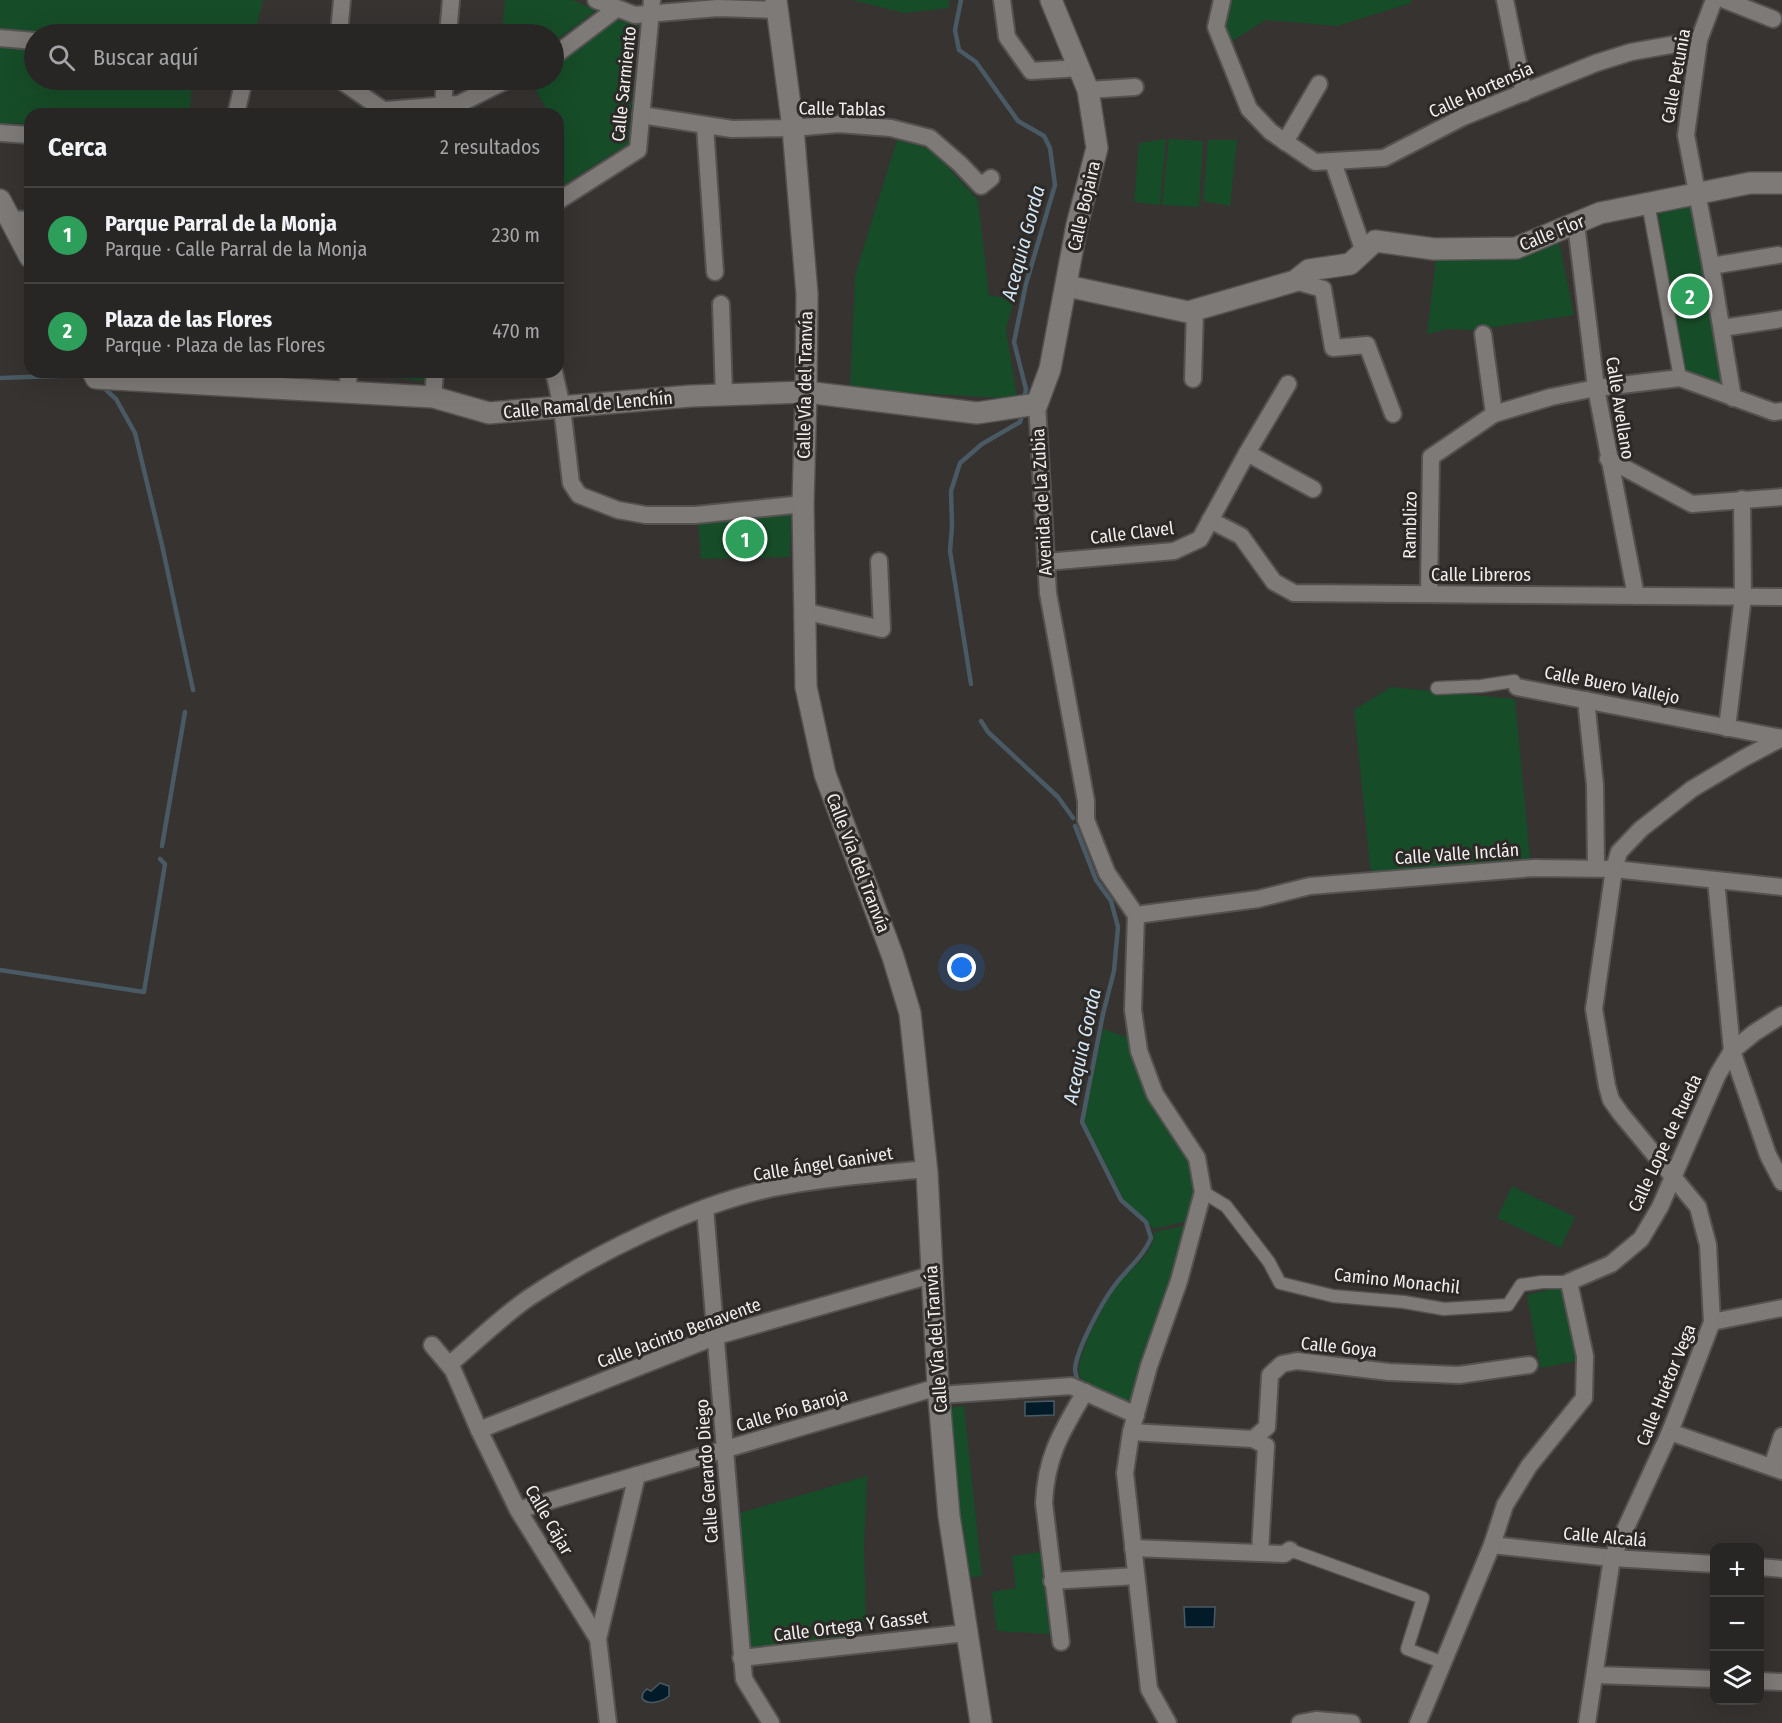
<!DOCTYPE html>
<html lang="es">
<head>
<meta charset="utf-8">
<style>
	:root { --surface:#282625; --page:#343232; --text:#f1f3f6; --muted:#a5a5a7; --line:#444342; --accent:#80bdfa }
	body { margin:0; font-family:"Fira Sans Condensed",sans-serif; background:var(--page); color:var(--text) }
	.controls { position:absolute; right:18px; bottom:18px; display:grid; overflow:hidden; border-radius:12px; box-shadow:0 6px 24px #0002 }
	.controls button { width:54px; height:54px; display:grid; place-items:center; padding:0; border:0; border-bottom:2px solid var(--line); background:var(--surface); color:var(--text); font:30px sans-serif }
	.you { position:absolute; left:962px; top:968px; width:21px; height:21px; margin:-15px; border:4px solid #fff; border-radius:50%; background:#1a73e8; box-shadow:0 0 0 9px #1a73e833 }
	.badge { display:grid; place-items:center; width:39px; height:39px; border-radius:50%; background:var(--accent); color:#fff; font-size:20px; font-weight:700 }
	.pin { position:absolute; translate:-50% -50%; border:3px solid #fff; box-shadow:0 2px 6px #0006 }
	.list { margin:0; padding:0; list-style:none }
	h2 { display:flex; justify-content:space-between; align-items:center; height:78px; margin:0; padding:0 24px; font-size:26px }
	h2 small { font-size:20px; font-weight:400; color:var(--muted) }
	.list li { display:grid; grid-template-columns:39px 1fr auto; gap:18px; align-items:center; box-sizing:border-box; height:96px; padding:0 24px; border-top:2px solid var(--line) }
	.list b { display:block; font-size:22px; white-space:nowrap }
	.list p { margin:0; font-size:20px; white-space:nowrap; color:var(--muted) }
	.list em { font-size:20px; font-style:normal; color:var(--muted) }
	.icon { flex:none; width:33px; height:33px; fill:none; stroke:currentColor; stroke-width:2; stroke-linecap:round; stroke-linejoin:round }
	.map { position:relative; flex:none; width:1782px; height:1723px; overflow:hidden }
	.search { position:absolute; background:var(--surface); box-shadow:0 6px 24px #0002; left:24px; top:24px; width:540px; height:66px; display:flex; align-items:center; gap:15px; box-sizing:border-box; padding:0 21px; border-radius:33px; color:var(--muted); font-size:22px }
	.panel { position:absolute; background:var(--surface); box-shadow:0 6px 24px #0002; left:24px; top:108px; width:540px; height:270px; border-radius:18px }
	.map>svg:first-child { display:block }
	.green { fill:#174c28 }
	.water { fill:#031b29; stroke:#4a5a64; stroke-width:1.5 }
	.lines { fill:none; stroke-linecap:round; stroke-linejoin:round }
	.stream { stroke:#4a5a64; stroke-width:4.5 }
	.pedestrian-casing { stroke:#545250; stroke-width:15 }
	.minor-casing { stroke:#545250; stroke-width:20 }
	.tertiary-casing { stroke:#545250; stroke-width:24 }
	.pedestrian { stroke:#7d7a77; stroke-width:12 }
	.minor { stroke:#7d7a77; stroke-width:16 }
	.tertiary { stroke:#7d7a77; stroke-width:21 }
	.labels { text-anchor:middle; stroke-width:6; stroke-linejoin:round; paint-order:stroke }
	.street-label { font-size:18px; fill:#efeeec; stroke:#2c2927 }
	.water-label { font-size:20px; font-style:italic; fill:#d3e6f3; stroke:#2c2927 }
</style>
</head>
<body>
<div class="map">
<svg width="1782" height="1723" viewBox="0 0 1782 1723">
	<rect width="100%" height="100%" fill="#363331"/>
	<!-- green -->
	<g class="green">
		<polygon points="0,0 263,0 255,34 43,34 0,30"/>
		<polygon points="505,0 573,0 595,10 592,14 554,42 554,34 502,34"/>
		<polygon points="852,0 949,0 949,8 904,13"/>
		<polygon points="1226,0 1411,0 1411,3 1337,26 1266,20 1227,44 1221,23"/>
		<polygon points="618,20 638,25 628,144 558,188 558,114 549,114 530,80 554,80 554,63"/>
		<polygon points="0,46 34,49 34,80 192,80 190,114 30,114 30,124 0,123"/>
		<polygon points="1166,139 1160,205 1134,202 1139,143"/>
		<polygon points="1169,139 1203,141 1199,207 1162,205"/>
		<polygon points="897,140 931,149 978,200 989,295 1014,300 1006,329 1017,399 850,389 855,275"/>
		<polygon points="1208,140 1237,140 1230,206 1203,201"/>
		<polygon points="1691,199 1721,383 1721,386 1684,371 1657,205"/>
		<polygon points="1558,238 1574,315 1474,330 1447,329 1427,334 1436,259 1460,257 1465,260 1542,246"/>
		<polygon points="357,372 424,372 424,381 357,374"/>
		<polygon points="791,513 790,557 701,559 698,521"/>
		<polygon points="1391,687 1515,699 1530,858 1371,875 1354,710"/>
		<path d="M1103,1029l26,9c9,30 19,60 35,87 10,16 23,29 31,47l-4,6 2,11 -6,32 -33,8 -31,-31 -39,-77z"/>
		<polygon points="1512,1186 1575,1217 1561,1248 1497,1218"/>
		<path d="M1188,1225l-58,182 -48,-25c-1,-5 -4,-9 -3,-14 2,-20 26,-67 39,-84 12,-15 37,-31 36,-52z"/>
		<polygon points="1564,1286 1579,1361 1540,1368 1527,1295"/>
		<polygon points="964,1406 982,1576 966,1578 949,1408"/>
		<polygon points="867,1476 864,1547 866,1619 858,1639 748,1649 740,1513"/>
		<polygon points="1040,1552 1050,1634 997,1631 992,1592 1016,1588 1012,1556"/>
	</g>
	<!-- water -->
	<g class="water">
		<polygon points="1054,1401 1054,1415 1025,1416 1025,1402"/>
		<polygon points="1184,1607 1215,1607 1214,1627 1185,1627"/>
		<path d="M660,1683l9,3v10c-7,6 -22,10 -27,2l1,-5 4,-4 4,2z"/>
	</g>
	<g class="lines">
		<!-- stream -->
		<g class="stream">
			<polyline points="961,0 955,30 959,50 976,62 1018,121 1044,136 1050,148 1055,185 1026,284 1014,342 1026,389 1025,394"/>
			<polyline points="25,263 30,272"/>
			<polyline points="0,378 84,375 82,372"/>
			<polyline points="100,388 104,388 116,399 135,433 162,545 193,690"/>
			<polyline points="971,684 950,551 952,526 951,491 960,463 982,444 1020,422 1021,419"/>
			<polyline points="981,721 988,732 1058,797 1073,818"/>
			<path d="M1075,826l21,54 15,21 7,26 -4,44 -11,43 -21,108 39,78 25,22 5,16c-8,19 -24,31 -36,47 -13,17 -38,63 -40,84 0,4 2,9 3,13"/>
			<polyline points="162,846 185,712"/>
			<polyline points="0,970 144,992 165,864 160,859"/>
		</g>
		<defs>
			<g id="pedestrian">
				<polyline points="1648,203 1680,378"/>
				<polyline points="1437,688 1481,686 1514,681 1517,687"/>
				<polyline points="1203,1192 1226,1206 1269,1262 1280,1283 1333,1296 1404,1302 1444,1309 1508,1305 1521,1285 1542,1282 1569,1282"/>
				<polyline points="1290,1550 1423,1598 1407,1649 1444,1663"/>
			</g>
			<g id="minor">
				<polyline points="596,0 635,15 718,8 777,10"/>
				<polyline points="1002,0 1007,37 1031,71 1081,68"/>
				<polyline points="1222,0 1216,27 1249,109 1271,132 1315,162 1384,158 1463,117 1596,63 1631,52 1699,40"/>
				<polyline points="1505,0 1524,93"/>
				<polyline points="1714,0 1699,40 1686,135 1711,266 1733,398"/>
				<polyline points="1725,0 1773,19"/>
				<polyline points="339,34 342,0"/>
				<polyline points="448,34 451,0"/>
				<polyline points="0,38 34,41"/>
				<polyline points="554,56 616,9"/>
				<polyline points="340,80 389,114"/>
				<polyline points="1088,90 1135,87"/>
				<polyline points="443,106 445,80"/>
				<polyline points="386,110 459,104 507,80"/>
				<polyline points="236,114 244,80"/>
				<polyline points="641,115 732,129 793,128 838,124 891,128 930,138 960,164 981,186 991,178"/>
				<polyline points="705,126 715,272"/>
				<polyline points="0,133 30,135"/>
				<polyline points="1285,142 1319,84"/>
				<polyline points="1333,162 1364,252"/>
				<polyline points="558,201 638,150 652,0"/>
				<polyline points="9,219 30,220"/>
				<polyline points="1576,224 1596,388 1636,596"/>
				<polyline points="1711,266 1778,255"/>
				<polyline points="1295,281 1323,289 1333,348 1367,345 1393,414"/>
				<polyline points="721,304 724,396"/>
				<polyline points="1722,328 1782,319"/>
				<polyline points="1483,334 1494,414"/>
				<polyline points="554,372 562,407 571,483 579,495 618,510 646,515 695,515 803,504"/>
				<polyline points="1193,379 1195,310"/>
				<polyline points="347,392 349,372"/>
				<polyline points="433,397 435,372"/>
				<polyline points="1037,404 1048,593 1086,801 1086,820 1107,873 1136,915 1133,1010 1139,1051 1155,1094 1197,1158 1203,1192 1179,1281 1149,1366 1131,1432 1125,1473 1149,1689 1168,1723"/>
				<polyline points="1247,453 1288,384"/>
				<polyline points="1608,459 1692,504 1782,497"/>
				<polyline points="1210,520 1241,536 1274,582 1294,593 1782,597"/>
				<polyline points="1046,562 1174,551 1200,539 1247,453 1313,489"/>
				<polyline points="1429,594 1431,457 1494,414 1551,397 1596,388 1680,378 1774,412 1782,411"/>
				<polyline points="803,611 882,629 879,561"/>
				<polyline points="1517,687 1782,738"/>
				<polyline points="1586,700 1595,785 1596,868"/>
				<polyline points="1727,728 1743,597 1742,499"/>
				<polyline points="1716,880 1732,1051 1768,1155 1782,1182"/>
				<polyline points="1136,915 1258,899 1310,886 1534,868 1614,869 1782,887"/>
				<polyline points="705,1208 744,1679 771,1723"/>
				<polyline points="1712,1322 1782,1308"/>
				<polyline points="432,1345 453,1370 479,1430 518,1510 598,1639 608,1723"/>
				<path d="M450,1364c25,-21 52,-48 80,-67 68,-45 163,-92 243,-109 50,-10 102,-14 153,-19"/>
				<polyline points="939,1395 1071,1386 1136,1415"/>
				<polyline points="479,1430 717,1336 931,1275"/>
				<polyline points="1131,1432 1253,1439 1267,1427 1270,1375 1282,1364 1297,1361 1389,1372 1459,1375 1529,1365"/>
				<polyline points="1670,1432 1782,1471"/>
				<polyline points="1253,1439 1266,1446 1260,1552"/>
				<polyline points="1772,1467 1782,1436"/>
				<polyline points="518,1510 938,1387"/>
				<polyline points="1492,1545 1612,1558 1714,1564"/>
				<polyline points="1133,1548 1284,1554 1290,1550"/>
				<polyline points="1760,1567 1782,1569"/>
				<polyline points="1052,1581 1136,1576"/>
				<polyline points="598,1639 637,1475"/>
				<path d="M1061,1642l-17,-139c2,-47 18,-72 41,-111"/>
				<polyline points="741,1658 966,1633"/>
				<polyline points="1595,1675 1714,1679"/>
				<polyline points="1760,1681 1782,1682"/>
				<polyline points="1300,1723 1316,1720 1352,1723"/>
				<polyline points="1418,1723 1492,1545 1505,1505 1529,1466 1584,1398 1585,1356 1569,1282 1611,1264 1641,1239 1660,1207 1718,1074 1732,1051 1754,1033 1782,1015"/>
				<polyline points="1587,1723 1612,1558 1670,1432 1712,1322 1708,1245 1698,1207 1621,1114 1611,1100 1607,1086 1594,1009 1614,869 1619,852 1641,829 1692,789 1744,758 1782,738"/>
			</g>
			<g id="tertiary">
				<polyline points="776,0 793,128 807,294 806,392 803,504 806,687 825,774 893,957 910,1013 927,1173 938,1387 949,1516 981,1723"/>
				<polyline points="0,200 30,257"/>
				<polyline points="1067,286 1188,312 1295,281 1309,270 1350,264 1375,241 1434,249 1516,248 1600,213 1750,183 1782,183"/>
				<polyline points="93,372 96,378 433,397 489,413 691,396 806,392 977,413 1037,404 1050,369 1077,225 1097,148 1088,90 1051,0"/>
			</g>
		</defs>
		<!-- pedestrian casing -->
		<use href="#pedestrian" class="pedestrian-casing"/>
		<!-- minor casing -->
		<use href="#minor" class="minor-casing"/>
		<!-- tertiary casing -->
		<use href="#tertiary" class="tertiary-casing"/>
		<!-- pedestrian -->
		<use href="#pedestrian" class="pedestrian"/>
		<!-- minor -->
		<use href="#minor" class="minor"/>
		<!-- tertiary -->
		<use href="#tertiary" class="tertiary"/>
	</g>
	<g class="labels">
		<!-- street labels -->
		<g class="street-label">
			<text transform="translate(1676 76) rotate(-80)" y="6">Calle Petunia</text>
			<text transform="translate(624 84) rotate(-84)" y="6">Calle Sarmiento</text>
			<text transform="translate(1481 90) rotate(-24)" y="6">Calle Hortensia</text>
			<text transform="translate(842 109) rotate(1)" y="6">Calle Tablas</text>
			<text transform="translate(1084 206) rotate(-77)" y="6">Calle Bojaira</text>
			<text transform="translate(1552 233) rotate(-22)" y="6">Calle Flor</text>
			<text transform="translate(805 385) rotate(-89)" y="6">Calle Vía del Tranvía</text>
			<text transform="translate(588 405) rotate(-5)" y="6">Calle Ramal de Lenchín</text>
			<text transform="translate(1620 408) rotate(81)" y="6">Calle Avellano</text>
			<text transform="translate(1042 502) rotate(-93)" y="6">Avenida de La Zubia</text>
			<text transform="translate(1410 525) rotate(-89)" y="6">Ramblizo</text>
			<text transform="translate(1132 533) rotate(-7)" y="6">Calle Clavel</text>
			<text x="1481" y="581">Calle Libreros</text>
			<text transform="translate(1612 685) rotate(11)" y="6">Calle Buero Vallejo</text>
			<text transform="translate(1457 854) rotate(-4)" y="6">Calle Valle Inclán</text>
			<text transform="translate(858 863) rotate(69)" y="6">Calle Vía del Tranvía</text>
			<text transform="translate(1665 1143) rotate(-65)" y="6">Calle Lope de Rueda</text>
			<text transform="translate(823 1164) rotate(-9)" y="6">Calle Ángel Ganivet</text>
			<text transform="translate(1397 1281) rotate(6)" y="6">Camino Monachil</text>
			<text transform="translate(679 1333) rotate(-20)" y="6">Calle Jacinto Benavente</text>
			<text transform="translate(936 1339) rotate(-94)" y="6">Calle Vía del Tranvía</text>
			<text transform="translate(1339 1347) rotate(6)" y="6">Calle Goya</text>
			<text transform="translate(1666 1385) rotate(-68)" y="6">Calle Huétor Vega</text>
			<text transform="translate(792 1410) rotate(-16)" y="6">Calle Pío Baroja</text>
			<text transform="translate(707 1471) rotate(-94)" y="6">Calle Gerardo Diego</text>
			<text transform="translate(549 1520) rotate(60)" y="6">Calle Cájar</text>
			<text transform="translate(1605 1537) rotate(5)" y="6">Calle Alcalá</text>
			<text transform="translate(851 1626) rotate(-7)" y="6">Calle Ortega Y Gasset</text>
		</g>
		<!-- water labels -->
		<g class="water-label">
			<text transform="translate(1023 243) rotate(-75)" y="7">Acequia Gorda</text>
			<text transform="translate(1082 1046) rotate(-78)" y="7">Acequia Gorda</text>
		</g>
	</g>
</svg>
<div class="controls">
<button>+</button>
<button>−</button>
<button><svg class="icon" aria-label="layers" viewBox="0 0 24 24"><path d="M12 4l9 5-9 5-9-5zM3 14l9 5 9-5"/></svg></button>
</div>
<div class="you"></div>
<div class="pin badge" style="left:745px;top:539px;background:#2e9e5b">1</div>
<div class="pin badge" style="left:1690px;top:296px;background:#2e9e5b">2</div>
<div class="search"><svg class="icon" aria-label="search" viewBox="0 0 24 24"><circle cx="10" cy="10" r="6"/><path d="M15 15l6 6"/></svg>Buscar aquí</div>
<section class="panel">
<h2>Cerca<small>2 resultados</small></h2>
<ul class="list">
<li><span class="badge" style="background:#2e9e5b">1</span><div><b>Parque Parral de la Monja</b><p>Parque · Calle Parral de la Monja</p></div><em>230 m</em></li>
<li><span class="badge" style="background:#2e9e5b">2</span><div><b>Plaza de las Flores</b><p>Parque · Plaza de las Flores</p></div><em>470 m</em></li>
</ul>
</section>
</div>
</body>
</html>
